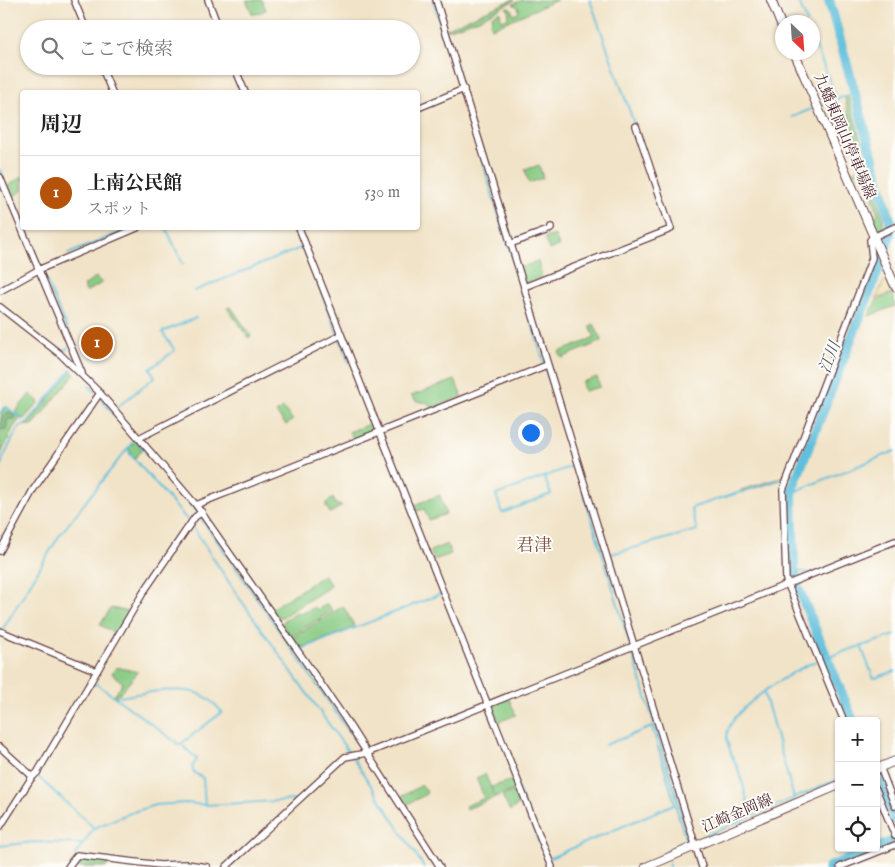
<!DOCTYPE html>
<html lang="ja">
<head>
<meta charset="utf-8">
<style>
	:root { --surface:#fff; --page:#f2f2f2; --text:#222; --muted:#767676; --line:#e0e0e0; --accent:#b45309 }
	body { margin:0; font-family:"IM FELL English","Noto Serif JP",serif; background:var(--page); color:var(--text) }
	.controls { position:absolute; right:15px; bottom:15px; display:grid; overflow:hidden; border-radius:5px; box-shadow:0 1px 4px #0004 }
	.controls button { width:45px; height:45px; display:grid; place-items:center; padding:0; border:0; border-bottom:1px solid var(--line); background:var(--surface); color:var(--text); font:25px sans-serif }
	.compass { position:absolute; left:775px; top:15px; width:45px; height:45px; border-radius:50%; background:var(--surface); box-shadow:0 1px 4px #0004; rotate:155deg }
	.you { position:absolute; left:530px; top:432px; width:18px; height:18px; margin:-12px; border:4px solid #fff; border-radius:50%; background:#1a73e8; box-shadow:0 0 0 8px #1a73e833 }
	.badge { display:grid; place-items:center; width:32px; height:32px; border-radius:50%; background:var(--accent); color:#fff; font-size:16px; font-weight:700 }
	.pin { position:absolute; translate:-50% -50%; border:2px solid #fff; box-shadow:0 1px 5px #0006 }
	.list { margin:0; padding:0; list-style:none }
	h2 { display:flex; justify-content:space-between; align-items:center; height:65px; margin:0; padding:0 20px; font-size:21px }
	h2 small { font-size:16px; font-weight:400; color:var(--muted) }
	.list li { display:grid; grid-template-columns:32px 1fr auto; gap:15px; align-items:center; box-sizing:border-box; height:75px; padding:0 20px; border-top:1px solid var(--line) }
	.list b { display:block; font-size:19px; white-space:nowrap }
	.list p { margin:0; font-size:16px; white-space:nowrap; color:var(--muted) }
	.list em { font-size:16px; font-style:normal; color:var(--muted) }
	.icon { flex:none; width:28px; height:28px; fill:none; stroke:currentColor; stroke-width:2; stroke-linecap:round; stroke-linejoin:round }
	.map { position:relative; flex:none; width:895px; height:867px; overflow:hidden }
	.search { position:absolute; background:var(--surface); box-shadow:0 1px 4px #0004; left:20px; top:20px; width:400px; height:55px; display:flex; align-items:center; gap:12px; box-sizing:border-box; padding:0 18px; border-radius:28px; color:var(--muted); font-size:19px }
	.panel { position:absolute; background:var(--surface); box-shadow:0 1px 4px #0004; left:20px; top:90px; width:400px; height:140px; border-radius:5px }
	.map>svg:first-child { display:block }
	.green { fill:#89cb84; stroke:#6a7558; fill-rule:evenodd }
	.forest { fill:#6eaf72; stroke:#5c674e }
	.sand { fill:#eeda9e; stroke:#9c7c64 }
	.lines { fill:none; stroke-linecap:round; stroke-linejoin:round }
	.stream { stroke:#5ebfdc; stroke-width:2 }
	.river { stroke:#5ebfdc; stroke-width:10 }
	.street-casing { stroke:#633c42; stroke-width:8 }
	.secondary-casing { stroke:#633c42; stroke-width:10 }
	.street { stroke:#fff; stroke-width:5.5 }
	.secondary { stroke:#fff; stroke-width:8 }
	.labels { text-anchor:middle; stroke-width:4; stroke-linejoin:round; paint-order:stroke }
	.street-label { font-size:15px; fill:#4a1f2b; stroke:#fdfcf7 }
	.water-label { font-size:16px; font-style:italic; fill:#515769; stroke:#fdfcf7 }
	.quarter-label { font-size:18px; fill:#805146; stroke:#fdfcf7 }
</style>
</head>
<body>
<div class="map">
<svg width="895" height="867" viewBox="0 0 895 867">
	<rect width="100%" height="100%" fill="#fdfcf7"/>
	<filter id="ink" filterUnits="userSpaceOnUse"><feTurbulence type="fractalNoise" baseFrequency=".02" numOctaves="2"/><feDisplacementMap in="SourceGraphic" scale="10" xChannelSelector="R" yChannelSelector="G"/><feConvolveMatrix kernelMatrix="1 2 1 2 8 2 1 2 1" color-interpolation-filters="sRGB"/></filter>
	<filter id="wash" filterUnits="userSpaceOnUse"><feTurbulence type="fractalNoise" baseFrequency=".0096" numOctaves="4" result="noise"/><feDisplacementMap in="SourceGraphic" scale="20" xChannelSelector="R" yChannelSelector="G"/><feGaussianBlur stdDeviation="1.12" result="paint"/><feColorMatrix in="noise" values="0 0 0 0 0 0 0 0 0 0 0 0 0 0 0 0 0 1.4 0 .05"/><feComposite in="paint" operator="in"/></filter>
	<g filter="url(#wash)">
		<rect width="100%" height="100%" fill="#f1e3c7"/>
		<!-- green -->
		<g class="green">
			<polygon points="246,0 262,0 266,10 253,15"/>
			<polygon points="512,0 515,0 479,19 447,30 447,28"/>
			<polygon points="522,0 557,0 492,28 490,22 492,20 492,16 500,11 501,20 505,19 508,17 509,10 506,8 507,7 512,9 513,14 517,14 519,11 518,7 513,4"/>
			<path d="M848,96l35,122v11l-8,3 -26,-59 15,-7c-6,-22 -15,-46 -19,-68zM865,169l13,46 -6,3 -2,-2 -18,-41z"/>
			<polygon points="539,165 543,178 529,183 525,170"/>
			<polygon points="22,176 22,191 12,197 8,186"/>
			<polygon points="555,235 559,246 549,250 545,238"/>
			<polygon points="538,261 542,277 524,284 520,268"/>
			<polygon points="96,277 102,283 86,292 84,286"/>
			<polygon points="893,293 895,306 869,316 876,301"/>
			<polygon points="231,307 251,336 249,338 227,308"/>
			<polygon points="594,324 602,341 562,358 559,352 595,338 590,326"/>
			<polygon points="72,371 75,374 35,423 32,425 22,426 30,422"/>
			<polygon points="597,377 600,387 584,391 582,382"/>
			<polygon points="455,380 462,397 432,408 428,403 416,401 411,396"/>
			<polygon points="30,394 39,402 24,419 15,412"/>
			<polygon points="7,407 20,419 13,428 0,456 1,414 4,409"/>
			<polygon points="283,408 293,420 286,425 276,413"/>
			<polygon points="372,423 372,432 354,440 349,432"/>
			<polygon points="135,441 142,449 135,458 130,452 129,448"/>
			<polygon points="786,473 784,479 740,493 741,490 780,478"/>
			<polygon points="440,495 446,514 429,520 424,509 414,512 412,506"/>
			<polygon points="333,498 337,506 340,504 342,506 330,513 326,506 326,503"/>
			<polygon points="447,544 451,554 434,560 430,551"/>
			<polygon points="324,575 331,586 282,617 275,617 271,609"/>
			<polygon points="327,604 333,610 291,637 282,625 284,620 299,612 301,614 315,607 317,610"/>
			<polygon points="343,606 355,627 298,649 291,639"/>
			<polygon points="111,608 131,612 118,635 100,625"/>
			<polygon points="116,667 138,672 117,697 114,695 123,683 112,674"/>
			<polygon points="509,699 516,715 498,722 493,705"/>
			<polygon points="485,774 495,797 467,809 465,806 482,799 484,797 476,778"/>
			<polygon points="512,780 516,789 495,797 491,787"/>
			<polygon points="422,785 427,792 425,795 404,806 399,798"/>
			<polygon points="516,790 521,803 510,811 502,796"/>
			<polygon points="76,858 108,861 107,867 69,867"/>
		</g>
		<!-- forest -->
		<polygon class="forest" points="10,412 15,416 15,419 8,419 6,429 0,430 1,418 6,413"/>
		<!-- sand -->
		<polygon class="sand" points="887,278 893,292 876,299 884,281"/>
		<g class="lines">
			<!-- stream -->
			<g class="stream">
				<polyline points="205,0 207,6"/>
				<polyline points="433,0 689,837"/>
				<polyline points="590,0 635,126"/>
				<polyline points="798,0 807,22"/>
				<polyline points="812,37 837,99 855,93"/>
				<polyline points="231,66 241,92"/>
				<polyline points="821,106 837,99"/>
				<polyline points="792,117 814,108"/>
				<polyline points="0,170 3,177"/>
				<polyline points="16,207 22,223"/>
				<polyline points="890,222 895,220"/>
				<polyline points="24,228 72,341 71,342"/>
				<polyline points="166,228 183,264"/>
				<polyline points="296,228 349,363"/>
				<polyline points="68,254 131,228"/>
				<polyline points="194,291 303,247"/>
				<polyline points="63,354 68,347"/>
				<polyline points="88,385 95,392"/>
				<polyline points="101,399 197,512 360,747"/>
				<polyline points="116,408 155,377 150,369 174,351 174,349 162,332 196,318"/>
				<polyline points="0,413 4,407 7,407 23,420"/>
				<polyline points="135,439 128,448 130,454 189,522"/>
				<polyline points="0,470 3,458 18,428 28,422 72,369"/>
				<polyline points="790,476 799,473"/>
				<polyline points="544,477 551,494 502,513 496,495 575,465"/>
				<polyline points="803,488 895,451"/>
				<polyline points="793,493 801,489"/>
				<polyline points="192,526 238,596 350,754"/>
				<polyline points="608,555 697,530 691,508 784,478"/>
				<polyline points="795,571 810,573"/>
				<polyline points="0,634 59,536 127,449"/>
				<polyline points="862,646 895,635"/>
				<polyline points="299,650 441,594"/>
				<polyline points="827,657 861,646 873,677 875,678 895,671"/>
				<polyline points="92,685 97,684 177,743 181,745"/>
				<polyline points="764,692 794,798"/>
				<path d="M120,697c20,-4 54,-10 73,-5 13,3 21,11 29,20l-41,32"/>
				<polyline points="605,745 652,727 686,840 681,842 682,844"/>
				<path d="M183,746l14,13 -5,8c1,7 5,7 11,11l2,27 91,-5"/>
				<polyline points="353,758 424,867"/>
				<polyline points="512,774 549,867"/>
				<polyline points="37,776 94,828"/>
				<path d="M751,816c-4,-15 -7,-30 -12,-44 -4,-11 -11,-22 -12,-33 -4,-27 67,-69 89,-78"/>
				<polyline points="698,839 839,779"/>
				<polyline points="0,846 34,842 83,844"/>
				<polyline points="76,854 94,828 130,813 155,805 186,803 205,805"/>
				<polyline points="668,854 666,851 687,843"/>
				<polyline points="695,856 698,867"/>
				<polyline points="550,858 674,804"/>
				<polyline points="669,867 669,862"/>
			</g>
			<!-- river -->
			<g class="river">
				<polyline points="829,0 890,220 890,234 881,263 793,487 792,496 794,569 797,585 853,721"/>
				<polyline points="876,774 895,820"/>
				<polyline points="876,848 895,840"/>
				<polyline points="829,867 875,848"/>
			</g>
		</g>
	</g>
	<g filter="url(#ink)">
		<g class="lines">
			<defs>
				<g id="street">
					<polyline points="74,0 86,29"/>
					<polyline points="208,0 219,29"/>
					<polyline points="436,0 702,867"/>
					<polyline points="101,66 112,92"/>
					<polyline points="234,66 245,92"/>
					<polyline points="418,108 464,89"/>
					<polyline points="0,177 82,373"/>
					<polyline points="299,228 552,867"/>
					<polyline points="510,244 551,229 551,227"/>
					<polyline points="524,287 671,229 636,126"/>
					<polyline points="0,291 38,270 137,228"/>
					<polyline points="0,307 60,354 100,393 196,505 344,717 440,867"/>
					<polyline points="139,438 341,335"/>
					<polyline points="196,505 547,365"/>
					<polyline points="0,551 33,490 100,393"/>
					<polyline points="0,631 97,671"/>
					<polyline points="844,721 786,580 783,490 872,258 870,240 873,237 895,227"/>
					<polyline points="0,747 33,777"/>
					<polyline points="880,767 895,806"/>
					<polyline points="876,789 895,836"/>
					<polyline points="0,827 32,777 37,773 143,593 195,517 202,512"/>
					<polyline points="68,867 77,855 160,865 187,864 207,867"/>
					<polyline points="226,867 345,757 367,753 895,541"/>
					<polyline points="840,867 895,845"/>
				</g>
				<g id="secondary">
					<polyline points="771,0 782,27"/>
					<polyline points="794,52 895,286"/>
					<polyline points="876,769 895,761"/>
					<polyline points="646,867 839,785"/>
				</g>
			</defs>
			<!-- street casing -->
			<use href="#street" class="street-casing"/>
			<!-- secondary casing -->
			<use href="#secondary" class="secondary-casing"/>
			<!-- street -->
			<use href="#street" class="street"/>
			<!-- secondary -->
			<use href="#secondary" class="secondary"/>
		</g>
	</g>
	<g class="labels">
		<!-- street labels -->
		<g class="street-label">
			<text transform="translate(845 136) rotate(67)" y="5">九蟠東岡山停車場線</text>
			<text transform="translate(737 813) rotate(-23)" y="5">江崎金岡線</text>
		</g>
		<!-- water labels -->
		<g class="water-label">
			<text transform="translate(829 357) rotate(-69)" y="6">江川</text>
		</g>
		<!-- quarter labels -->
		<g class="quarter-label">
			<text x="534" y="551">君津</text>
		</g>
	</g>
</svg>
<div class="controls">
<button>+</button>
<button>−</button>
<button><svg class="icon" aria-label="locate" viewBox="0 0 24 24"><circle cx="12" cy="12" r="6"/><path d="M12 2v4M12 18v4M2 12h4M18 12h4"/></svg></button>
</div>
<svg class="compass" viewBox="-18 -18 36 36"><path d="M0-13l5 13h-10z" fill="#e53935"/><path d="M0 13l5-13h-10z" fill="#767676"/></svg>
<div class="you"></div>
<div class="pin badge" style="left:97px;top:343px">1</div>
<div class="search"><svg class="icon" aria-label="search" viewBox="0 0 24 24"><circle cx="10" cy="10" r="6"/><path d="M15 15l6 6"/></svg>ここで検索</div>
<section class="panel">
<h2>周辺<small></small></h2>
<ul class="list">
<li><span class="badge">1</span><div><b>上南公民館</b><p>スポット</p></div><em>530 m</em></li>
</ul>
</section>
</div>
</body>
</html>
